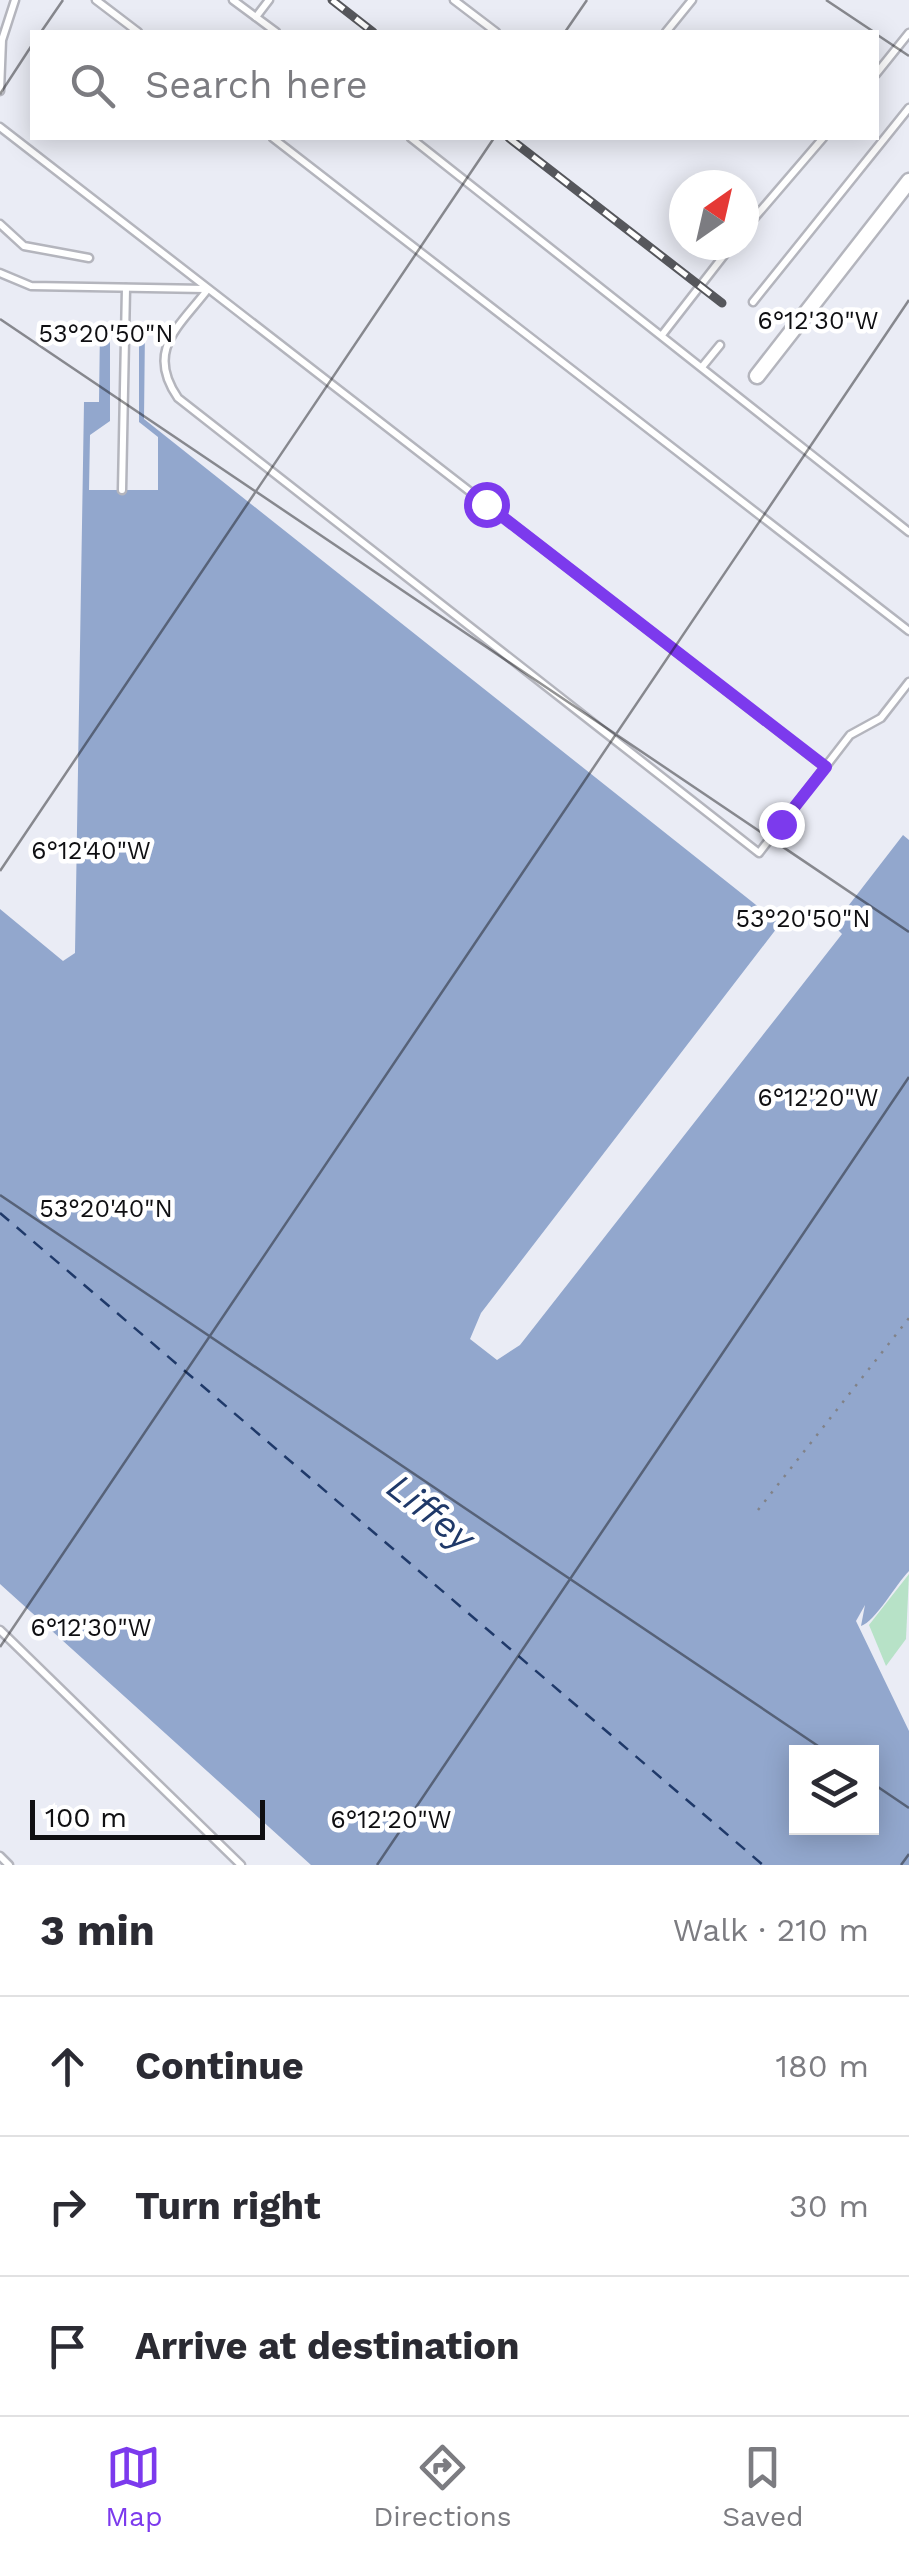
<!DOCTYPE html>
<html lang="en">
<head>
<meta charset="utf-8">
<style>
	:root { --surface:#fff; --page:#f7f7f7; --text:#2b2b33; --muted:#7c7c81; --line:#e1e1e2; --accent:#7c3aed }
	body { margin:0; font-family:"Work Sans",sans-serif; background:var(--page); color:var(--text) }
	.controls { position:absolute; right:30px; bottom:30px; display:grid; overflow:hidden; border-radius:0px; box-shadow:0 5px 25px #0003 }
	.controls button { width:90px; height:90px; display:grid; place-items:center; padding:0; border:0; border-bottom:2px solid var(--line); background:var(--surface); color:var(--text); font:50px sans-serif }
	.compass { position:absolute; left:669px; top:170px; width:90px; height:90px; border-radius:50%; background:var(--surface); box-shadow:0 5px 25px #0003; rotate:34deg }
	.scale { position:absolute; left:30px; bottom:25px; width:235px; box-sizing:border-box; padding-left:10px; border:5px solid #0f0f12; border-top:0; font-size:28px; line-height:35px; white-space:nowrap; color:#0f0f12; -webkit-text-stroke:8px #fff; paint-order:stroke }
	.stop { position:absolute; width:30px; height:30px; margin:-22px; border:8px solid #7c3aed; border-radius:50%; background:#fff }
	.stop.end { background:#7c3aed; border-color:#fff; box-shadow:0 2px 10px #0008 }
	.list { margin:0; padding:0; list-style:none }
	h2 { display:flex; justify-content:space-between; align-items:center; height:130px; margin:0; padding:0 40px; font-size:42px }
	h2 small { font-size:32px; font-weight:400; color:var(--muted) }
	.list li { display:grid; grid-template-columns:65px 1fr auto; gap:30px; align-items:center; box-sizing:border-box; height:140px; padding:0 40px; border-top:2px solid var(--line) }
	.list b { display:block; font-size:38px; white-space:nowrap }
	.list em { font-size:32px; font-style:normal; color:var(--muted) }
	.icon { flex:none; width:55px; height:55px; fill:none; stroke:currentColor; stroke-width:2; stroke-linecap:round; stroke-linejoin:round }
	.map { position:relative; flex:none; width:909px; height:1865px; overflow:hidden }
	.search { position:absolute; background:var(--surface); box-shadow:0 5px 25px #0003; left:30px; right:30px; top:30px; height:110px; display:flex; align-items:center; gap:25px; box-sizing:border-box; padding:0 35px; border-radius:0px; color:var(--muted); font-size:38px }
	.sheet { height:550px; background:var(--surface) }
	nav { display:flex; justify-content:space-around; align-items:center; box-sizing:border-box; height:140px; border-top:2px solid var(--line); background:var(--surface); font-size:28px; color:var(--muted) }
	nav a { display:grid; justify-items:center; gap:5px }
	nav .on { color:var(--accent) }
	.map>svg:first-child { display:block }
	.green { fill:#b7e2c7 }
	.water { fill:#92a7cd; fill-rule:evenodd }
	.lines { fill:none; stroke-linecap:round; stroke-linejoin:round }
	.ferry { stroke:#1f3969; stroke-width:2.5; stroke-dasharray:12 10; stroke-linecap:butt }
	.service-casing { stroke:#b4b5bd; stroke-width:11 }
	.minor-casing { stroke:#b4b5bd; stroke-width:19 }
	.path { stroke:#818288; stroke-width:2.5; stroke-dasharray:2.5 8; stroke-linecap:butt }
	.service { stroke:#fff; stroke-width:6 }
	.minor { stroke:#fff; stroke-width:14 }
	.rail-casing { stroke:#56575c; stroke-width:9 }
	.rail { stroke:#fff; stroke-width:5; stroke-dasharray:15; stroke-linecap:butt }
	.route { stroke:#7c3aed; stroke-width:12 }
	.ticks { fill:none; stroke:#0f0f12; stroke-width:2.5; stroke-opacity:0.45 }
	.labels { text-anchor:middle; stroke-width:9; stroke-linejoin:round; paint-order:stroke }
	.water-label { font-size:38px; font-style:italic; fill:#1f3969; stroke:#fff }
	.ticks-label { font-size:25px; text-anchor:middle; fill:#0f0f12; stroke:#fff; stroke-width:9; stroke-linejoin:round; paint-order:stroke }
</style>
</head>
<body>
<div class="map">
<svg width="909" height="1865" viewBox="0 0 909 1865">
	<rect width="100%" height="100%" fill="#eaecf5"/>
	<!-- green -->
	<polygon class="green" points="909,1574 906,1639 886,1666 869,1625"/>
	<!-- water -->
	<path class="water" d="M100,327h10v94l-20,14 -1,55h69v-53l-19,-15v-94h6l-1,91 636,505 -299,389 -11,26 27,21 23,-15 322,-411 -4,-4 9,-12 -5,-4 61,-79 6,5v731c-13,13 -34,51 -48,55l4,-21 -9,16 53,110v134h-598l-311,-281v-675l63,52 12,-8 9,-551h15zM796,1752h76v76h-76z"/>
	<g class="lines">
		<!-- ferry -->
		<polyline class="ferry" points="0,1213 763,1865"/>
		<defs>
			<g id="service">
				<polyline points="96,0 138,32"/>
				<polyline points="233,0 276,32"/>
				<polyline points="454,0 496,32"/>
				<polyline points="256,17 269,0"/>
				<polyline points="666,32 692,0"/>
				<polyline points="876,74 909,33"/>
				<polyline points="0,91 2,40 15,0"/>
				<polyline points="0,127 825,767"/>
				<polyline points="273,138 909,631"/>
				<polyline points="411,138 909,532"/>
				<polyline points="0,224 24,246 89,258"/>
				<polyline points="744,230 823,138"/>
				<polyline points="0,273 31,286 206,289"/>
				<path d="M208,289c-29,38 -63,61 -30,109l581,455 91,-118 31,-17 28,-36"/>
				<polyline points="753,302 909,108"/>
				<polyline points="662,335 732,245"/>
				<polyline points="702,367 720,345"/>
				<polyline points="122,490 126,288"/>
				<polyline points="0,1630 241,1865"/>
				<polyline points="0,1856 9,1865"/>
			</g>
			<polyline id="minor" points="757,376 909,181"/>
		</defs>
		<!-- service casing -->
		<use href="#service" class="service-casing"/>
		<!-- minor casing -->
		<use href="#minor" class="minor-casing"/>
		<!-- path -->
		<polyline class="path" points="758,1510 909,1318"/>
		<!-- service -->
		<use href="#service" class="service"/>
		<!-- minor -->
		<use href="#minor" class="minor"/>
		<defs>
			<g id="rail">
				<polyline points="332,0 373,32"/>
				<polyline points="509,138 722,303"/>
			</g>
		</defs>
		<!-- rail casing -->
		<use href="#rail" class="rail-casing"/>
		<!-- rail -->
		<use href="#rail" class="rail"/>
	</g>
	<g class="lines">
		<!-- route -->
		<polyline class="route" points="486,504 826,767 781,824"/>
	</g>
	<!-- ticks -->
	<path class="ticks" d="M826,0l48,32M41,32l22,-32M565,32l22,-32M876,34l33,22M0,94l32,-49M0,319l909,613M0,871l494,-733M0,1195l827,557M0,1647l909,-1347M872,1783l37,25M377,1865l532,-788M901,1865l8,-11"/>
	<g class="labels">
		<!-- water labels -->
		<g class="water-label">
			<text transform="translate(431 1512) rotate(38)" y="13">Liffey</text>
		</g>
	</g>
	<g class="ticks-label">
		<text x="818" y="329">6°12'30"W</text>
		<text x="106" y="342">53°20'50"N</text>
		<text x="91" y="859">6°12'40"W</text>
		<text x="803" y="927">53°20'50"N</text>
		<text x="818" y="1106">6°12'20"W</text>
		<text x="106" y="1217">53°20'40"N</text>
		<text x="91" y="1636">6°12'30"W</text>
		<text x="391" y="1828">6°12'20"W</text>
	</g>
</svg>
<div class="controls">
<button><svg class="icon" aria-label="layers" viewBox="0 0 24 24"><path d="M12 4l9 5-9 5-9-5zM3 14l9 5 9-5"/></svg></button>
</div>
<svg class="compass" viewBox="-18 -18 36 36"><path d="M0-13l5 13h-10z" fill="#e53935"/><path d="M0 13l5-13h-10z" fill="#7c7c81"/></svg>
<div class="scale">100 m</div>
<div class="stop" style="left:486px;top:504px"></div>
<div class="stop end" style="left:781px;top:824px"></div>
<div class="search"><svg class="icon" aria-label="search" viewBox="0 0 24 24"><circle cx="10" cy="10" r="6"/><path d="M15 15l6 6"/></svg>Search here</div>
</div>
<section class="sheet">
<h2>3 min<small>Walk · 210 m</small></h2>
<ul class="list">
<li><svg class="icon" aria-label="ahead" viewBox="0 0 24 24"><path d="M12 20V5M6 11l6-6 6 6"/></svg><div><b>Continue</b></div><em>180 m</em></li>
<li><svg class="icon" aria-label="right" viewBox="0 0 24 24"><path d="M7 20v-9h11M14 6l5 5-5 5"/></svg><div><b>Turn right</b></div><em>30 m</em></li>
<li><svg class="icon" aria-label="arrive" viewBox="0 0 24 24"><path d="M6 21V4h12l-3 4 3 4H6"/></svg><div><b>Arrive at destination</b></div></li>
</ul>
</section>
<nav>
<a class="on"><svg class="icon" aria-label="map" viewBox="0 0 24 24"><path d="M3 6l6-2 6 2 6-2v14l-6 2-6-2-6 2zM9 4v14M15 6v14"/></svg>Map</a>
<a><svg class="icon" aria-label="directions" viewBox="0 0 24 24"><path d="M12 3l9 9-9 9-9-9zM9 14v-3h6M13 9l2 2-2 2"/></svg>Directions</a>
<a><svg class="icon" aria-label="saved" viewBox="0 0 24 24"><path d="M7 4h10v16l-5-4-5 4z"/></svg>Saved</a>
</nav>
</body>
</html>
